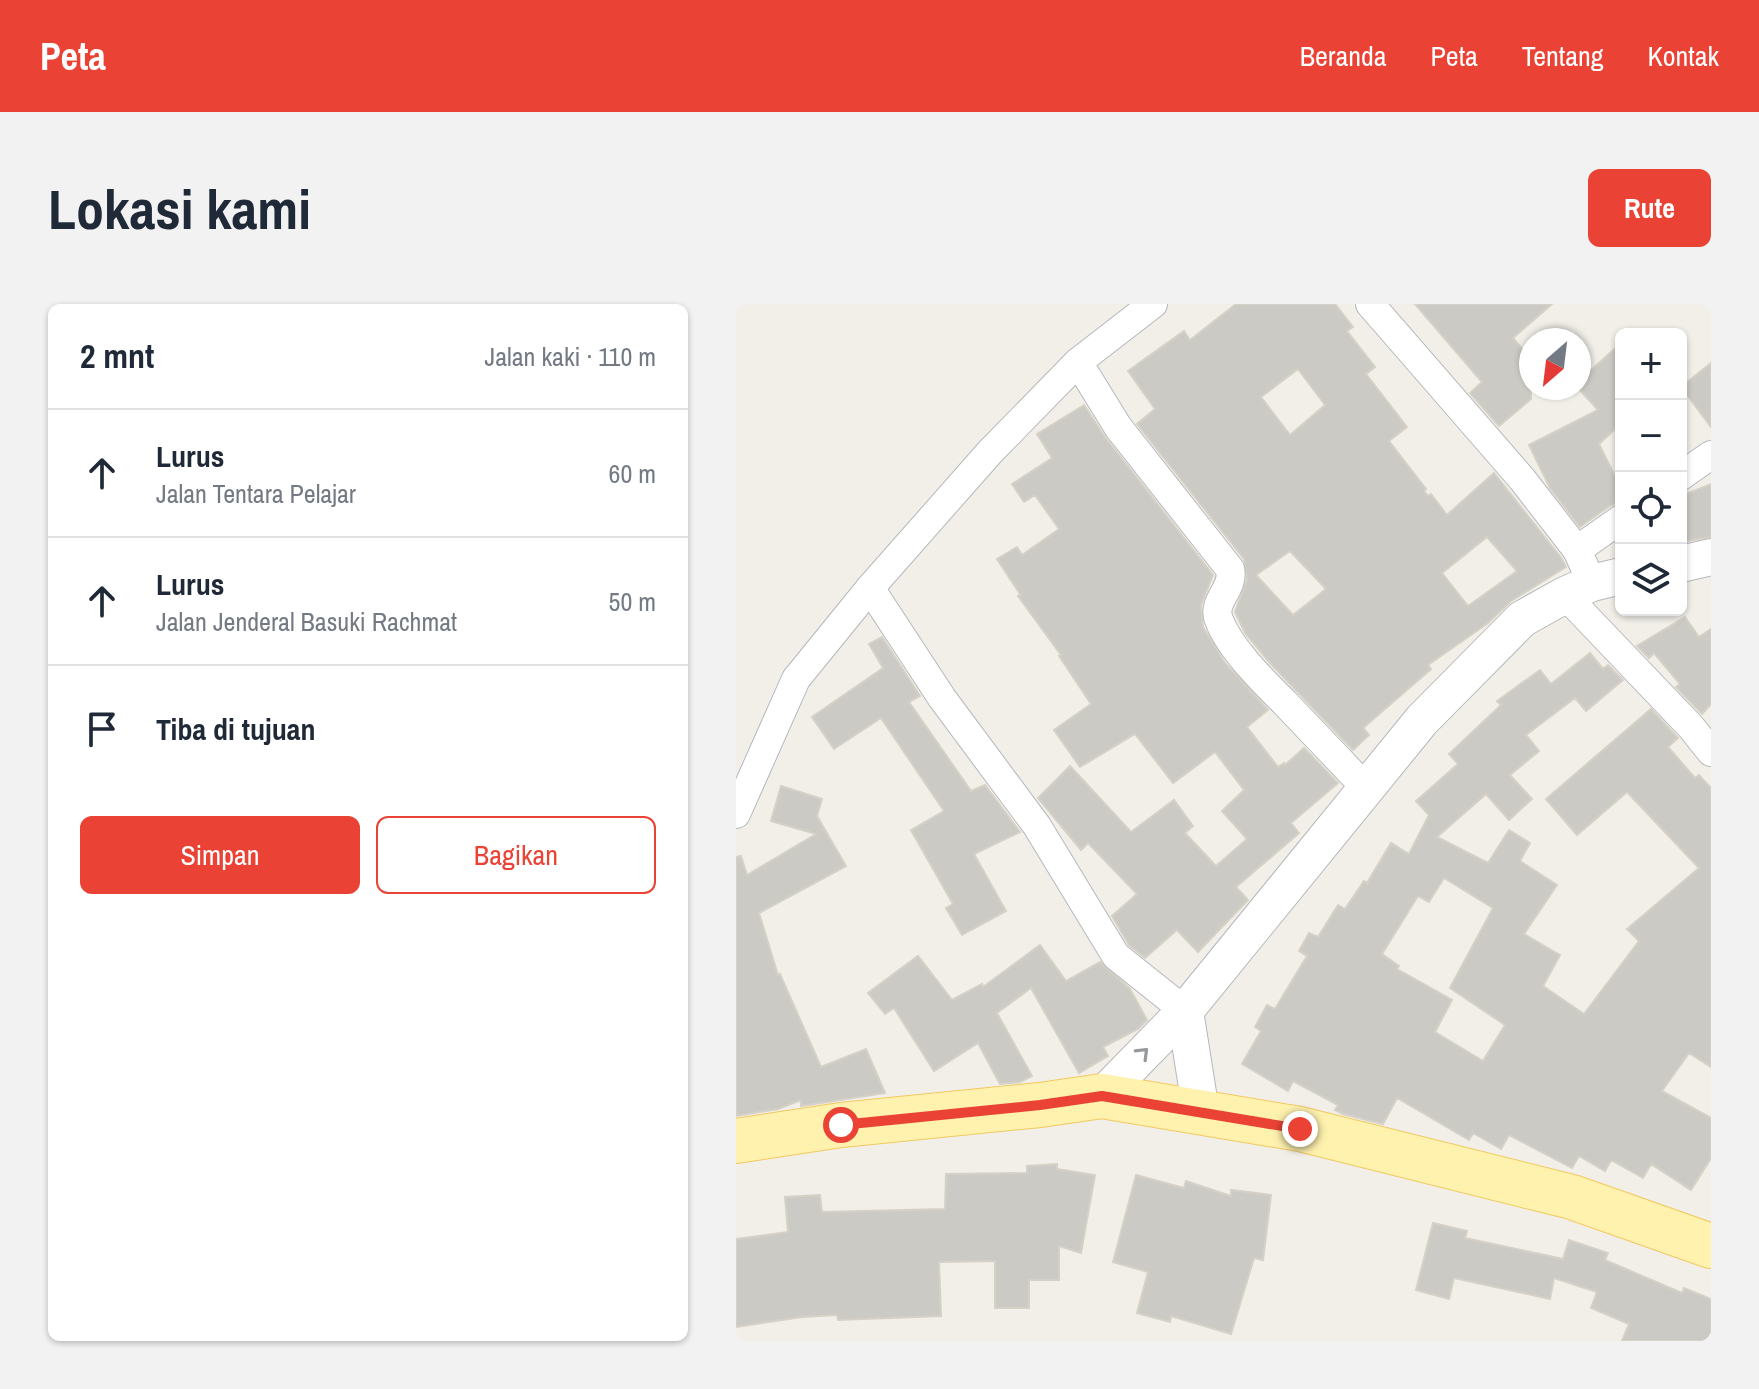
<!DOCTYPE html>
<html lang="id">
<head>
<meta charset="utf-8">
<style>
	:root { --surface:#fff; --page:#f2f2f3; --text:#1f2937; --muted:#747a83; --line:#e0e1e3; --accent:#ea4335 }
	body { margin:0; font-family:"Archivo Narrow",sans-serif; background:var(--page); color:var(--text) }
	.controls { position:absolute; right:24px; top:24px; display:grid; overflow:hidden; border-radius:12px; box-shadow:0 2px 6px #0004 }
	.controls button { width:72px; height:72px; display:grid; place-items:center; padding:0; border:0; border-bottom:2px solid var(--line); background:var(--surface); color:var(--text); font:40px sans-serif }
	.compass { position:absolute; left:783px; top:24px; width:72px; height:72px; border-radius:50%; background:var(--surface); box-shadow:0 2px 6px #0004; rotate:208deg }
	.stop { position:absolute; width:24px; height:24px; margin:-18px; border:6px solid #ea4335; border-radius:50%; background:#fff }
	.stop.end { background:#ea4335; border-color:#fff; box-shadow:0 2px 8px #0008 }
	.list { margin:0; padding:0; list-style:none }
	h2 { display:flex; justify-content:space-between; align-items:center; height:104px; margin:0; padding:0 32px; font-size:34px }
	h2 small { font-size:26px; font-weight:400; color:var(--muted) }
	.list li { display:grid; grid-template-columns:52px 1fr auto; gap:24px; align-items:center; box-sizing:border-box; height:128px; padding:0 32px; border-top:2px solid var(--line) }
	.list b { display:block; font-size:30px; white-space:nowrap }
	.list p { margin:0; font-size:26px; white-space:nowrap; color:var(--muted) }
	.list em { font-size:26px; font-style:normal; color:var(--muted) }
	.actions { display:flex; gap:16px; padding:24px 32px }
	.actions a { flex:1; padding:18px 0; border:2px solid var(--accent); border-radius:12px; text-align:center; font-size:28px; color:var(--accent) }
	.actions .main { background:var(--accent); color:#fff }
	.icon { flex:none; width:44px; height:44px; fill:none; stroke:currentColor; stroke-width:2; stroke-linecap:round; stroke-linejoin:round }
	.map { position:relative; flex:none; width:975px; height:1037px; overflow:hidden; border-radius:12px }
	header { display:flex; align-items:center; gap:48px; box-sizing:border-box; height:112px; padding:0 40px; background:var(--accent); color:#fff }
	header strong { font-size:38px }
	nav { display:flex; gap:44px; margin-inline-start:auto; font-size:28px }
	.intro { display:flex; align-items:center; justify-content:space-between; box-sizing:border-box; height:192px; padding:0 48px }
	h1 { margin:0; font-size:56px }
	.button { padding:20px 36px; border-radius:12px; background:var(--accent); color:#fff; font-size:28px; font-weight:700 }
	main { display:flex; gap:48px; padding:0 48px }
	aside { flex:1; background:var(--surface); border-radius:12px; box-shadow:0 2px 6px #0004 }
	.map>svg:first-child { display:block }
	.building { fill:#cccac5; stroke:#d6d1c6; stroke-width:2; fill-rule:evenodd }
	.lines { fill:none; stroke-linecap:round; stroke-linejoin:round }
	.minor-casing { stroke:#b5b8bc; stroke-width:30 }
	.tertiary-casing { stroke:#b5b8bc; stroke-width:38 }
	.primary-casing { stroke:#f2c960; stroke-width:46 }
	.minor { stroke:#fff; stroke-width:28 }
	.tertiary { stroke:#fff; stroke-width:36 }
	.primary { stroke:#fff2af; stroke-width:44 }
	.oneway { stroke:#979a9d }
	.route { stroke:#ea4335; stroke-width:10 }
</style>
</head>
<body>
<header>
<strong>Peta</strong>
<nav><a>Beranda</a><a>Peta</a><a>Tentang</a><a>Kontak</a></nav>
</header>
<div class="intro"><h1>Lokasi kami</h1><a class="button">Rute</a></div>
<main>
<aside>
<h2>2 mnt<small>Jalan kaki · 110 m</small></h2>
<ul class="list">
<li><svg class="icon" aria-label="ahead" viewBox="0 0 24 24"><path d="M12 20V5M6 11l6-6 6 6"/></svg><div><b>Lurus</b><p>Jalan Tentara Pelajar</p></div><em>60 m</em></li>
<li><svg class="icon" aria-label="ahead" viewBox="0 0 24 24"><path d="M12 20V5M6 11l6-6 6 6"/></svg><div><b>Lurus</b><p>Jalan Jenderal Basuki Rachmat</p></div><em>50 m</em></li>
<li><svg class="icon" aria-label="arrive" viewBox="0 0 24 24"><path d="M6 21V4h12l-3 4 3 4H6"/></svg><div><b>Tiba di tujuan</b></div></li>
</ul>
<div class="actions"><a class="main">Simpan</a><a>Bagikan</a></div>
</aside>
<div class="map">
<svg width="975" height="1037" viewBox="0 0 975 1037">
	<rect width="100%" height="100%" fill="#f1efe8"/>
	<!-- building -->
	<g class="building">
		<path d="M500,0h99l18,23 -6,4 28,36 -9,7 41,53 -18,14 37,48 -2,2 4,5 3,-2 16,21 47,-42 68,86 4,8 -55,34 -23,22 -60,42 3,4 -68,59 6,7 -16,15 -83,-87 -25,-30 -10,-21 12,-32 -3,-21 -107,-135 18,-15 -27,-38 56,-40 6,9zM562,65l27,36 -35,30 -29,-38zM751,233l30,34 -49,35 -26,-33zM554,247l36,38 -33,26 -37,-40z"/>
		<polygon points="679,0 816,0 777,34 795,55 795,95 763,122 734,89 746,78"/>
		<polygon points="885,39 885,132 879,125 863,140 885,184 885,198 875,201 844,223 814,184 793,141 862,106 842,84 843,77"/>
		<polygon points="975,59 975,123 945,83"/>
		<polygon points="348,101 369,133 477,271 465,301 467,323 489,359 532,406 511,423 542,463 548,459 549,461 568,444 602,479 555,519 563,529 500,583 512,596 462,648 441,626 409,654 393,641 376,612 401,590 352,539 345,546 302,494 334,462 395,528 438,496 457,522 449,529 480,562 511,535 486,507 508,486 479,448 437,479 399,430 344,463 318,426 355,400 323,352 325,351 282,292 284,290 261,255 281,243 286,251 323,225 299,191 288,198 276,180 316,154 301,130"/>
		<polygon points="975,180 975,233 945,238 945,192"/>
		<polygon points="949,313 963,333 975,325 975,400 966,410 940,383 944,380 918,349 913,354 901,342"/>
		<polygon points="146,333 184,392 173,398 235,487 249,481 284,528 238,550 270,607 226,631 210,604 217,600 175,526 208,507 145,414 98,445 76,413 147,364 133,340"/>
		<path d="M854,349l13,16 5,-4 15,15 -37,31 -11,-13 -49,37 13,16 -29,24 22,24 -23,21 -23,-26 -49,43 51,26 21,-33 21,13 -10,18 37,24 -33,49 36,21 -17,31 41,28 55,-73 -12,-12 72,-61 -72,-76 -50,43 -31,-36 105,-90 27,29 -10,9 27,31 4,-3 12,13v279l-22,-14 -27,38 49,27v40l-20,32 -40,-26 -8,14 -32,-18 -6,11 -26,-15 -7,12 -63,-33 -8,14 -28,-16 -4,7 -72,-42 -14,26 -40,-10 -8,-4 3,-5 -45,-24 -5,10 -46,-27 19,-33 -6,-4 12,-22 8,4 32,-53 -8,-5 10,-18 9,4 20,-32 7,4 19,-28 3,2 24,-40 18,11 20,-39 -13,-14 42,-37 -9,-10 52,-49 -4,-4 43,-31 11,14zM708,574l49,30 -43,80 55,37 -22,36 -48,-29 17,-32 -55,-31 2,-3 -17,-12 36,-58 11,6z"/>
		<polygon points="45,482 86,495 81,512 110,562 23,609 42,671 44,670 85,763 130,745 149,789 65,802 65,796 42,805 0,812 0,553 5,552 11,571 80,530 35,517"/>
		<polygon points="304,641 330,677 364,658 394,685 411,716 402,725 367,743 372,752 343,769 295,684 261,709 296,772 284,778 264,780 242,739 198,767 158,704 149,710 132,689 182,652 216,696 246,680 247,683"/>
		<polygon points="321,860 321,865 359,871 345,949 323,942 323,976 293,976 293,1004 259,1004 259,957 203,958 205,1012 102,1016 101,1011 66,1013 0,1023 0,935 52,928 49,893 84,891 86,908 209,905 210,870 291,869 291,862"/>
		<polygon points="400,871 448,884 450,877 495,892 495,886 535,891 527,956 518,954 495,1030 435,1012 434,1018 401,1009 412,968 377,958"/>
		<polygon points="697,919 731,927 729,934 827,955 833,936 872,949 869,956 946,989 948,984 975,995 975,1037 886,1037 893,1020 855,1004 861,988 818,974 814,995 718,974 713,995 680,986"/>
	</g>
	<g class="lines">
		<defs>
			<g id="minor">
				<polyline points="634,0 786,175 841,246 856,279"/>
				<path d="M342,58l40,65 112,142c5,20 -19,32 -11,51 11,29 44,61 66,83 27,28 54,57 81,85"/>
				<polyline points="945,172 975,151"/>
				<polyline points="841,246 885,215"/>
				<polyline points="134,284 206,394 301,522 380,652 449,707"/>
				<polyline points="829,291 955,423 975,448"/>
				<polyline points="0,510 60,375 134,284 254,148 342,58 417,0"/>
			</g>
			<g id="tertiary">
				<polyline points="945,260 975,253"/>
				<polyline points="449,707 465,808"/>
				<polyline points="366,792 449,707 686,416 786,315 829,291 856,279 885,272"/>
			</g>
			<polyline id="primary" points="0,837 105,821 304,801 366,792 564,825 836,893 975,942"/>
		</defs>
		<!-- minor casing -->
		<use href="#minor" class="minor-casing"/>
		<!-- tertiary casing -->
		<use href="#tertiary" class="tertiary-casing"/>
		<!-- primary casing -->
		<use href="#primary" class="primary-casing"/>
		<!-- minor -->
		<use href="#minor" class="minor"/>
		<!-- tertiary -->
		<use href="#tertiary" class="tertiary"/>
		<!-- primary -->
		<use href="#primary" class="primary"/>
	</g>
	<!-- one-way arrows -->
	<defs><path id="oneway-chevron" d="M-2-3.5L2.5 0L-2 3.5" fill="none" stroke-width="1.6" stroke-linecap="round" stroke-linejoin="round" transform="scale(2)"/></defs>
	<use class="oneway" href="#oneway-chevron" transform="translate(407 749) rotate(-45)"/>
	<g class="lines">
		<!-- route -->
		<polyline class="route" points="105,821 304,801 366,792 564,825"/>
	</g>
</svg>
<div class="controls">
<button>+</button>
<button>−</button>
<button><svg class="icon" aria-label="locate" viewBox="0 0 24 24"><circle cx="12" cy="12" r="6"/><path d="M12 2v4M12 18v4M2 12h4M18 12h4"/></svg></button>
<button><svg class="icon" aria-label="layers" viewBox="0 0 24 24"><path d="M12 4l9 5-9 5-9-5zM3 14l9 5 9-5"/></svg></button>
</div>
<svg class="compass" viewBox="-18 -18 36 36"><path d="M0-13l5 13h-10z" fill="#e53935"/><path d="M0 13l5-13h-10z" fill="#747a83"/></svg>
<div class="stop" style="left:105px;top:821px"></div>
<div class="stop end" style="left:564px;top:825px"></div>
</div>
</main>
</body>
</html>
